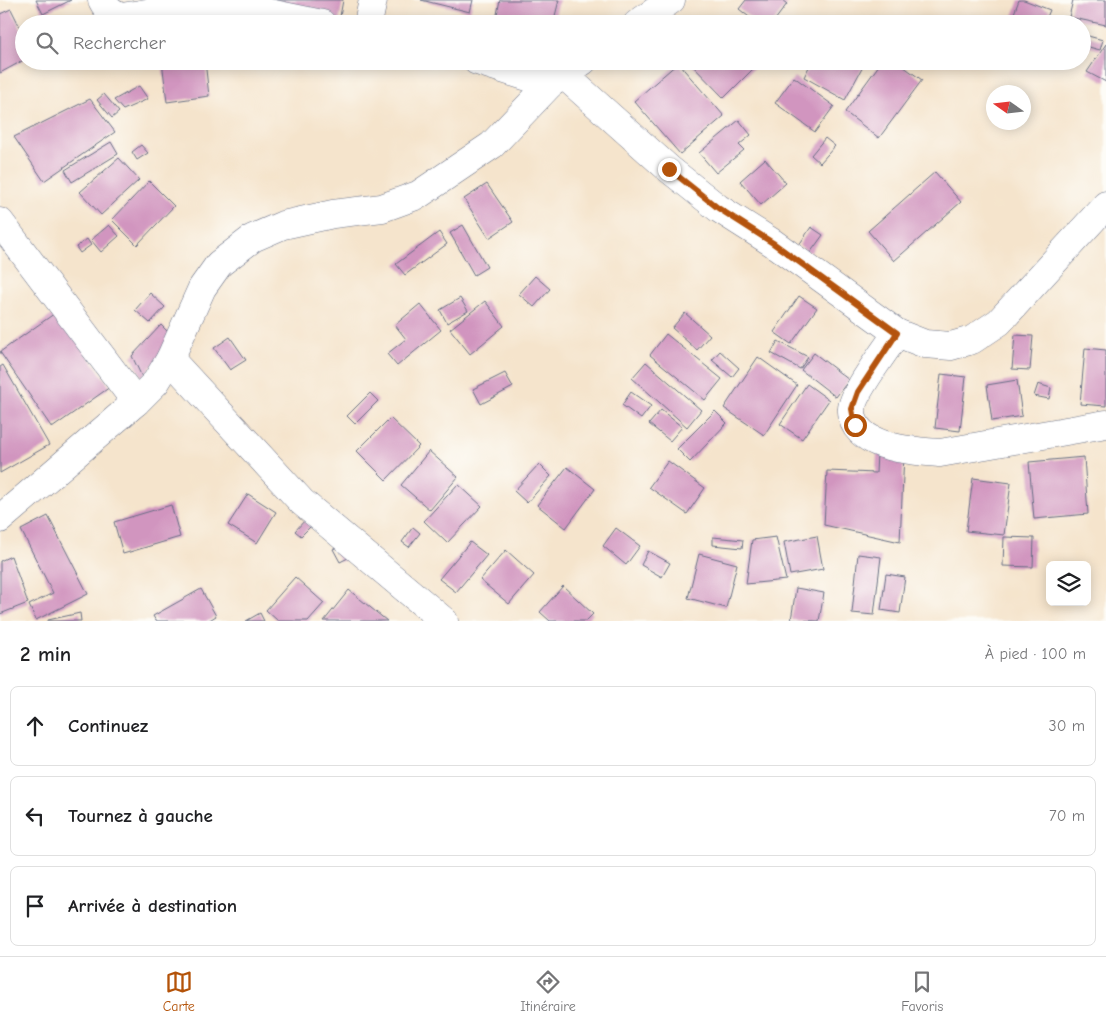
<!DOCTYPE html>
<html lang="fr">
<head>
<meta charset="utf-8">
<style>
	:root { --surface:#fff; --page:#f6f6f6; --text:#202124; --muted:#757577; --line:#e0e0e0; --accent:#b45309 }
	body { margin:0; font-family:"Comic Neue",sans-serif; background:var(--page); color:var(--text) }
	.controls { position:absolute; right:15px; bottom:15px; display:grid; overflow:hidden; border-radius:8px; box-shadow:0 2px 12px #0003 }
	.controls button { width:45px; height:45px; display:grid; place-items:center; padding:0; border:0; border-bottom:1px solid var(--line); background:var(--surface); color:var(--text); font:25px sans-serif }
	.compass { position:absolute; left:986px; top:85px; width:45px; height:45px; border-radius:50%; background:var(--surface); box-shadow:0 2px 12px #0003; rotate:284deg }
	.stop { position:absolute; width:15px; height:15px; margin:-11px; border:4px solid #b45309; border-radius:50%; background:#fff }
	.stop.end { background:#b45309; border-color:#fff; box-shadow:0 1px 5px #0008 }
	.list { margin:0; padding:0; list-style:none }
	h2 { display:flex; justify-content:space-between; align-items:center; height:65px; margin:0; padding:0 20px; font-size:21px }
	h2 small { font-size:16px; font-weight:400; color:var(--muted) }
	.list li { display:grid; grid-template-columns:32px 1fr auto; gap:15px; align-items:center; box-sizing:border-box; height:80px; margin:0 10px 10px; padding:0 10px; border:1px solid var(--line); border-radius:8px }
	.list b { display:block; font-size:19px; white-space:nowrap }
	.list em { font-size:16px; font-style:normal; color:var(--muted) }
	.icon { flex:none; width:28px; height:28px; fill:none; stroke:currentColor; stroke-width:2; stroke-linecap:round; stroke-linejoin:round }
	.map { position:relative; flex:none; width:1106px; height:621px; overflow:hidden }
	.search { position:absolute; background:var(--surface); box-shadow:0 2px 12px #0003; left:15px; right:15px; top:15px; height:55px; display:flex; align-items:center; gap:12px; box-sizing:border-box; padding:0 18px; border-radius:28px; color:var(--muted); font-size:19px }
	.sheet { height:335px; background:var(--surface) }
	nav { display:flex; justify-content:space-around; align-items:center; box-sizing:border-box; height:70px; border-top:1px solid var(--line); background:var(--surface); font-size:14px; color:var(--muted) }
	nav a { display:grid; justify-items:center; gap:2px }
	nav .on { color:var(--accent) }
	.map>svg:first-child { display:block }
	.building { fill:#d195bf }
	.lines { fill:none; stroke-linecap:round; stroke-linejoin:round }
	.street-casing { stroke:#676e84; stroke-width:29 }
	.street { stroke:#fff; stroke-width:28 }
	.route { stroke:#b45309; stroke-width:6 }
</style>
</head>
<body>
<div class="map">
<svg width="1106" height="621" viewBox="0 0 1106 621">
	<rect width="100%" height="100%" fill="#fdfcf7"/>
	<filter id="ink" filterUnits="userSpaceOnUse"><feTurbulence type="fractalNoise" baseFrequency=".02" numOctaves="2"/><feDisplacementMap in="SourceGraphic" scale="10" xChannelSelector="R" yChannelSelector="G"/><feConvolveMatrix kernelMatrix="1 2 1 2 8 2 1 2 1" color-interpolation-filters="sRGB"/></filter>
	<filter id="wash" filterUnits="userSpaceOnUse"><feTurbulence type="fractalNoise" baseFrequency=".0096" numOctaves="4" result="noise"/><feDisplacementMap in="SourceGraphic" scale="20" xChannelSelector="R" yChannelSelector="G"/><feGaussianBlur stdDeviation="1.12" result="paint"/><feColorMatrix in="noise" values="0 0 0 0 0 0 0 0 0 0 0 0 0 0 0 0 0 1.4 0 .05"/><feComposite in="paint" operator="in"/></filter>
	<g filter="url(#wash)">
		<rect width="100%" height="100%" fill="#f5e4cc"/>
		<g id="blocks">
			<!-- building -->
			<g class="building">
				<polygon points="36,0 71,0 43,14"/>
				<polygon points="258,0 343,0 339,22 257,7"/>
				<polygon points="421,0 473,0 470,12"/>
				<polygon points="500,0 559,0 553,24 495,24"/>
				<polygon points="746,0 782,0 787,4 772,24 758,24 739,9"/>
				<polygon points="1019,0 1024,0 1050,10 1044,24 1010,24"/>
				<polygon points="1073,0 1106,0 1106,25 1069,17"/>
				<polygon points="11,9 24,35 24,60 0,73 0,14"/>
				<polygon points="722,16 730,24 714,24"/>
				<polygon points="1088,36 1103,40 1100,50 1085,46"/>
				<polygon points="1106,44 1106,82 1087,72"/>
				<polygon points="162,61 205,61 209,96 167,102"/>
				<polygon points="523,61 552,61 545,75"/>
				<polygon points="688,61 761,61 724,98"/>
				<polygon points="812,61 866,61 845,100 804,77"/>
				<polygon points="882,61 896,61 922,80 879,138 845,112"/>
				<polygon points="678,63 724,116 680,154 634,101"/>
				<polygon points="794,77 834,106 815,132 775,103"/>
				<polygon points="139,86 148,99 123,110 114,100"/>
				<polygon points="104,94 119,112 112,118 97,100"/>
				<polygon points="90,99 115,132 44,181 14,137"/>
				<polygon points="739,120 751,135 739,145 744,150 716,173 699,153"/>
				<polygon points="825,138 835,146 820,163 811,155"/>
				<polygon points="111,142 118,154 72,182 65,170"/>
				<polygon points="141,145 148,153 137,160 132,152"/>
				<polygon points="119,158 139,180 101,215 80,192"/>
				<polygon points="765,159 786,183 761,205 740,181"/>
				<polygon points="935,172 961,202 894,261 868,231"/>
				<polygon points="149,181 174,206 137,245 112,220"/>
				<polygon points="487,184 513,222 489,238 464,199"/>
				<polygon points="109,225 119,236 101,252 91,240"/>
				<polygon points="463,225 487,267 474,275 450,233"/>
				<polygon points="811,227 823,235 810,253 799,245"/>
				<polygon points="439,232 447,244 405,275 396,264"/>
				<polygon points="87,239 91,245 80,253 76,247"/>
				<polygon points="535,276 550,289 534,307 519,294"/>
				<polygon points="150,293 165,307 150,323 135,310"/>
				<polygon points="799,296 817,308 791,344 774,332"/>
				<polygon points="460,298 468,311 447,323 440,310"/>
				<polygon points="485,301 504,326 470,354 450,329"/>
				<polygon points="420,304 441,330 397,366 387,354 406,339 395,325"/>
				<polygon points="58,311 110,387 52,428 0,352"/>
				<polygon points="685,313 710,335 697,350 672,328"/>
				<polygon points="161,325 175,339 142,377 132,356"/>
				<polygon points="666,334 722,379 705,400 650,355"/>
				<polygon points="1015,335 1033,336 1030,370 1012,369"/>
				<polygon points="230,337 246,360 230,370 214,348"/>
				<polygon points="778,341 808,357 800,369 771,353"/>
				<polygon points="1085,348 1106,350 1106,406 1080,404"/>
				<polygon points="720,351 739,368 732,377 712,360"/>
				<polygon points="814,353 849,380 836,397 801,370"/>
				<polygon points="758,357 797,385 764,435 724,408"/>
				<polygon points="646,362 701,410 687,427 632,378"/>
				<polygon points="3,365 49,445 0,473 0,367"/>
				<polygon points="505,373 513,387 481,404 473,389"/>
				<polygon points="941,374 966,377 960,431 935,428"/>
				<polygon points="1017,380 1022,416 992,421 987,385"/>
				<polygon points="807,384 829,400 802,439 780,424"/>
				<polygon points="1038,384 1051,388 1049,399 1034,396"/>
				<polygon points="631,392 651,406 641,419 622,405"/>
				<polygon points="370,393 378,401 355,424 347,416"/>
				<polygon points="661,410 682,427 670,441 649,424"/>
				<polygon points="715,411 727,423 690,462 677,449"/>
				<polygon points="390,418 419,446 386,480 357,451"/>
				<polygon points="429,451 458,477 430,510 401,485"/>
				<polygon points="877,453 904,454 900,542 824,525 827,471 876,473"/>
				<polygon points="1084,457 1088,514 1034,519 1029,462"/>
				<polygon points="668,461 705,488 687,514 649,487"/>
				<polygon points="539,464 551,476 527,503 514,491"/>
				<polygon points="567,467 595,489 566,528 537,505"/>
				<polygon points="973,478 1011,483 1004,535 966,531"/>
				<polygon points="458,484 482,506 447,543 424,521"/>
				<polygon points="248,494 276,512 257,543 228,525"/>
				<polygon points="171,505 180,537 123,554 114,522"/>
				<polygon points="48,516 88,594 36,620 29,605 53,593 21,530"/>
				<polygon points="306,519 312,525 301,536 295,531"/>
				<polygon points="413,527 420,533 409,547 402,542"/>
				<polygon points="616,528 640,546 626,565 603,546"/>
				<polygon points="817,536 823,569 790,575 784,542"/>
				<polygon points="713,537 743,540 742,548 713,545"/>
				<polygon points="776,537 786,580 746,584 752,540"/>
				<polygon points="1004,537 1034,538 1033,567 1003,566"/>
				<polygon points="470,542 487,555 456,592 439,579"/>
				<polygon points="345,543 352,556 340,562 333,549"/>
				<polygon points="506,550 534,575 509,604 480,580"/>
				<polygon points="648,551 670,563 662,577 641,565"/>
				<polygon points="699,554 737,564 726,608 688,598"/>
				<polygon points="858,554 881,557 874,615 852,613"/>
				<polygon points="11,556 28,603 0,614 0,561"/>
				<polygon points="886,574 905,577 900,613 881,610"/>
				<polygon points="295,577 324,603 308,621 278,621 266,610"/>
				<polygon points="563,586 593,614 586,621 550,621 540,612"/>
				<polygon points="796,588 824,593 819,621 791,620"/>
				<polygon points="201,589 216,616 208,621 156,621 153,616"/>
				<polygon points="349,590 387,621 324,621"/>
				<polygon points="80,613 81,621 48,621 48,620"/>
				<polygon points="260,613 264,621 246,621"/>
			</g>
		</g>
	</g>
	<g filter="url(#ink)">
		<use href="#blocks" fill-opacity="0" stroke="#676e84" stroke-width="1"/>
		<g class="lines">
			<defs>
				<g id="street">
					<path d="M102,0c5,10 10,14 20,17l79,-13 30,1 91,19"/>
					<polyline points="368,24 373,0"/>
					<polyline points="637,24 671,0"/>
					<polyline points="477,61 550,84"/>
					<polyline points="564,75 669,169 718,208 773,243 897,333 925,344 951,346 972,340 999,322 1106,205"/>
					<polyline points="0,222 136,402"/>
					<path d="M897,333c-10,15 -45,61 -45,76 -2,39 61,42 88,44l166,-29"/>
					<polyline points="170,359 302,502 444,621"/>
					<polyline points="0,519 136,402 156,382 170,359 202,288 219,264 253,238 283,225 333,214 382,208 418,195 492,145 550,84 583,61"/>
				</g>
			</defs>
			<!-- street casing -->
			<use href="#street" class="street-casing"/>
			<!-- street -->
			<use href="#street" class="street"/>
		</g>
	</g>
	<g class="lines" filter="url(#ink)">
		<!-- route -->
		<polyline class="route" points="669,169 718,208 773,243 897,333 858,392 852,409 855,425"/>
	</g>
</svg>
<div class="controls">
<button><svg class="icon" aria-label="layers" viewBox="0 0 24 24"><path d="M12 4l9 5-9 5-9-5zM3 14l9 5 9-5"/></svg></button>
</div>
<svg class="compass" viewBox="-18 -18 36 36"><path d="M0-13l5 13h-10z" fill="#e53935"/><path d="M0 13l5-13h-10z" fill="#757577"/></svg>
<div class="stop" style="left:855px;top:425px"></div>
<div class="stop end" style="left:669px;top:169px"></div>
<div class="search"><svg class="icon" aria-label="search" viewBox="0 0 24 24"><circle cx="10" cy="10" r="6"/><path d="M15 15l6 6"/></svg>Rechercher</div>
</div>
<section class="sheet">
<h2>2 min<small>À pied · 100 m</small></h2>
<ul class="list">
<li><svg class="icon" aria-label="ahead" viewBox="0 0 24 24"><path d="M12 20V5M6 11l6-6 6 6"/></svg><div><b>Continuez</b></div><em>30 m</em></li>
<li><svg class="icon" aria-label="left" viewBox="0 0 24 24"><path d="M17 20v-9H6M10 6l-5 5 5 5"/></svg><div><b>Tournez à gauche</b></div><em>70 m</em></li>
<li><svg class="icon" aria-label="arrive" viewBox="0 0 24 24"><path d="M6 21V4h12l-3 4 3 4H6"/></svg><div><b>Arrivée à destination</b></div></li>
</ul>
</section>
<nav>
<a class="on"><svg class="icon" aria-label="map" viewBox="0 0 24 24"><path d="M3 6l6-2 6 2 6-2v14l-6 2-6-2-6 2zM9 4v14M15 6v14"/></svg>Carte</a>
<a><svg class="icon" aria-label="directions" viewBox="0 0 24 24"><path d="M12 3l9 9-9 9-9-9zM9 14v-3h6M13 9l2 2-2 2"/></svg>Itinéraire</a>
<a><svg class="icon" aria-label="saved" viewBox="0 0 24 24"><path d="M7 4h10v16l-5-4-5 4z"/></svg>Favoris</a>
</nav>
</body>
</html>
